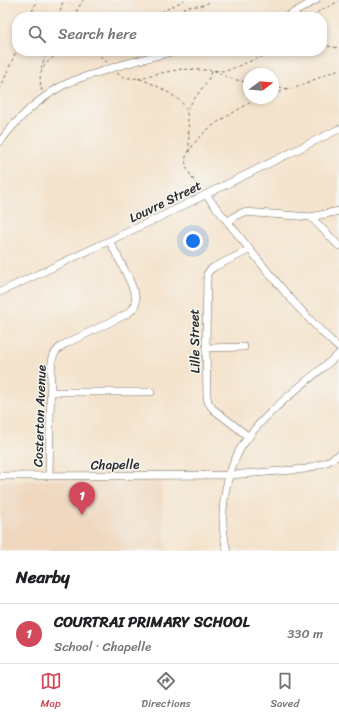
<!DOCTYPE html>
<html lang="en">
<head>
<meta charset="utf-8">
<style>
	:root { --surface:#fff; --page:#f2f2f2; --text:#202124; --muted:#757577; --line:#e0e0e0; --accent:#d1495b }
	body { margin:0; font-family:Sriracha,sans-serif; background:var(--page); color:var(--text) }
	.compass { position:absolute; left:243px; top:68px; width:36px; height:36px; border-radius:50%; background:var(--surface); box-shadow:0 2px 6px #0003; rotate:74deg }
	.you { position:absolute; left:193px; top:241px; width:14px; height:14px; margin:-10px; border:3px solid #fff; border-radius:50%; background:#1a73e8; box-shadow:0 0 0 6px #1a73e833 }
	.badge { display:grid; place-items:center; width:26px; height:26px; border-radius:50%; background:var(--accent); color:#fff; font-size:13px; font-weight:700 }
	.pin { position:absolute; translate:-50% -33px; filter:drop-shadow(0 1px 2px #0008) }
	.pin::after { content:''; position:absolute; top:21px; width:14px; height:12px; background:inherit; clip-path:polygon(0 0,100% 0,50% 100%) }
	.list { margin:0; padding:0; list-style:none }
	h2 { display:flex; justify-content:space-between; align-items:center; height:52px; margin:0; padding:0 16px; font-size:17px }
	h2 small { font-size:13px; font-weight:400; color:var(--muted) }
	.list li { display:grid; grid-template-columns:26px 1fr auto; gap:12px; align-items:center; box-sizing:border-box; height:60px; padding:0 16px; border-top:1px solid var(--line) }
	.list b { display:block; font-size:15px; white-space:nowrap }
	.list p { margin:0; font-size:13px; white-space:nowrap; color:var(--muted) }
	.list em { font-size:13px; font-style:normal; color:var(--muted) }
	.icon { flex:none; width:22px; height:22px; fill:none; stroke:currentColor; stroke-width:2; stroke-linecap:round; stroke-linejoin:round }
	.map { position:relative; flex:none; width:339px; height:551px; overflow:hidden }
	.search { position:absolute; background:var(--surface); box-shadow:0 2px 6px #0003; left:12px; right:12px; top:12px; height:44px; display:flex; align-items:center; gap:10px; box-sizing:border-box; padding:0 14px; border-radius:16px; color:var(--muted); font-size:15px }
	.sheet { height:112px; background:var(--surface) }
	nav { display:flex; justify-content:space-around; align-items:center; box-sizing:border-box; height:56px; border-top:1px solid var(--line); background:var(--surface); font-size:11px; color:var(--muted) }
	nav a { display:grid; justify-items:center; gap:2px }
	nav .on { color:var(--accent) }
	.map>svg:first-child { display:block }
	.built { fill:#efd6bc }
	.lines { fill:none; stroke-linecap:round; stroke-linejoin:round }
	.minor-casing { stroke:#716b63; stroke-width:8 }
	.path { stroke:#716b63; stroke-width:1; stroke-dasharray:3 3; stroke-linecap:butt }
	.minor { stroke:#fff; stroke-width:7 }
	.labels { text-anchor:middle; stroke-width:3; stroke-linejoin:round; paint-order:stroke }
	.street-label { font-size:13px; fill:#2b2b2b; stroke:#f6f6f2 }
</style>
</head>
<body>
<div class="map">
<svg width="339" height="551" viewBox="0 0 339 551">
	<rect width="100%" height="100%" fill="#f6f6f2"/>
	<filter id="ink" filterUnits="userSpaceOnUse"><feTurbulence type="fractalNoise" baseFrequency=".025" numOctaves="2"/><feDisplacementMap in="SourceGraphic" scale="8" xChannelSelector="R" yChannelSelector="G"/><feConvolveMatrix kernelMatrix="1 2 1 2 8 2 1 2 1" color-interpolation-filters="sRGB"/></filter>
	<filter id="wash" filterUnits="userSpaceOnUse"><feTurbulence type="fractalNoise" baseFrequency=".012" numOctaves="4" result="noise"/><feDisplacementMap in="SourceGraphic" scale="16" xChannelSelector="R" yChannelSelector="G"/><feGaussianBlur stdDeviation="0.9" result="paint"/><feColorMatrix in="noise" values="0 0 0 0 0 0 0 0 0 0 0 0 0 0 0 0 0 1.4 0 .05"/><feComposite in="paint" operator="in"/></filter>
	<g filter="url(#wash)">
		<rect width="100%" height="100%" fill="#f4e3cc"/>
		<!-- built -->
		<polygon class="built" points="161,477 166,549 153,551 0,551 0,482"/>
	</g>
	<g filter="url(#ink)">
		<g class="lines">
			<defs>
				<g id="minor">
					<polyline points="286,17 316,0"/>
					<path d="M0,142c16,-22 36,-41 60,-55 12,-7 26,-11 40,-15 25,-9 50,-15 76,-21"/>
					<path d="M206,195c43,52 82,107 133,153"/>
					<polyline points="311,217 339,246"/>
					<polyline points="228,222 235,216 244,212 311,217 339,211"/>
					<polyline points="0,292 160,217 339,129"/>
					<polyline points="206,348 244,347"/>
					<polyline points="50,392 151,392"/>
					<polyline points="249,437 213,409 208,402 207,396 206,348 207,274 210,270 214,267 249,250"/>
					<polyline points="0,476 230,475 306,469 327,462 339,455"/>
					<path d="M49,476l2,-105c1,-13 1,-19 14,-27l62,-30c4,-3 8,-6 9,-12 1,-12 -20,-48 -26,-60"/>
					<path d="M227,551c-8,-32 -4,-66 10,-96 16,-35 72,-75 102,-101"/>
				</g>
			</defs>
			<!-- minor casing -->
			<use href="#minor" class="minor-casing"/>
			<!-- path -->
			<g class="path">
				<polyline points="156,15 184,0"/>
				<polyline points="30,17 37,0"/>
				<polyline points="59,17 63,0"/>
				<polyline points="73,17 83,0"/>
				<polyline points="149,17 156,15 160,17"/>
				<polyline points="172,17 174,15 178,17"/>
				<path d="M190,17v-2l-7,-4 1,-3c9,-3 21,0 27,-8"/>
				<polyline points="313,17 318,12 339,1"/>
				<polyline points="322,45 339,48"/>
				<polyline points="98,51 101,57 108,63"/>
				<polyline points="41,69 47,51"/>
				<path d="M117,73c10,8 16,3 26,7 11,4 38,17 43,29 3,9 3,32 3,43"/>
				<polyline points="138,79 151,75 182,69 226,71 276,51"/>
				<polyline points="273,86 290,89"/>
				<polyline points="0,89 17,49"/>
				<path d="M42,91c-6,-22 3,-28 20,-40"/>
				<polyline points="273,94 297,87 339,69"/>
				<polyline points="187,109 208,80 213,70 229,78 249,83"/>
				<path d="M201,190c-5,-5 -14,-19 -15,-26 -2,-5 1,-10 4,-14 15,-26 44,-36 67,-52"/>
			</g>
			<!-- minor -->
			<use href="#minor" class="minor"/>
		</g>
	</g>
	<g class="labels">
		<!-- street labels -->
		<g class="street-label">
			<text transform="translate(165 201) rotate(-26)" y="5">Louvre Street</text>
			<text transform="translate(194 341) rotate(-91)" y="5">Lille Street</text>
			<text transform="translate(39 416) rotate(-88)" y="5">Costerton Avenue</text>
			<text transform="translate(115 464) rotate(-1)" y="5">Chapelle</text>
		</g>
	</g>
</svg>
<svg class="compass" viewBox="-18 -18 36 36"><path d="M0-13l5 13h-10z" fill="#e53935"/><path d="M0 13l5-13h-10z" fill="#757577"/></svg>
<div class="you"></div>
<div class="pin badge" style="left:82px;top:515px">1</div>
<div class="search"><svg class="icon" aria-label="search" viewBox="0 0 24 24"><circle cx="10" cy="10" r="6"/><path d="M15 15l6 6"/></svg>Search here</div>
</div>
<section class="sheet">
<h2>Nearby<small></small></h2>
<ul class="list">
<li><span class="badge">1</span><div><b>COURTRAI PRIMARY SCHOOL</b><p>School · Chapelle</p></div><em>330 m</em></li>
</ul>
</section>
<nav>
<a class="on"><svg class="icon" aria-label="map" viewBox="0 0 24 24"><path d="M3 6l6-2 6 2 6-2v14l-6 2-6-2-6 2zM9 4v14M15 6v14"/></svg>Map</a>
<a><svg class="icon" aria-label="directions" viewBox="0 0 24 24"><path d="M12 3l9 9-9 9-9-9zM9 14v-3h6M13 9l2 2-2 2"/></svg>Directions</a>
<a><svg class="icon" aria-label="saved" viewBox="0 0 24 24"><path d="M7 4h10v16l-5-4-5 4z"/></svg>Saved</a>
</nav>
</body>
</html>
